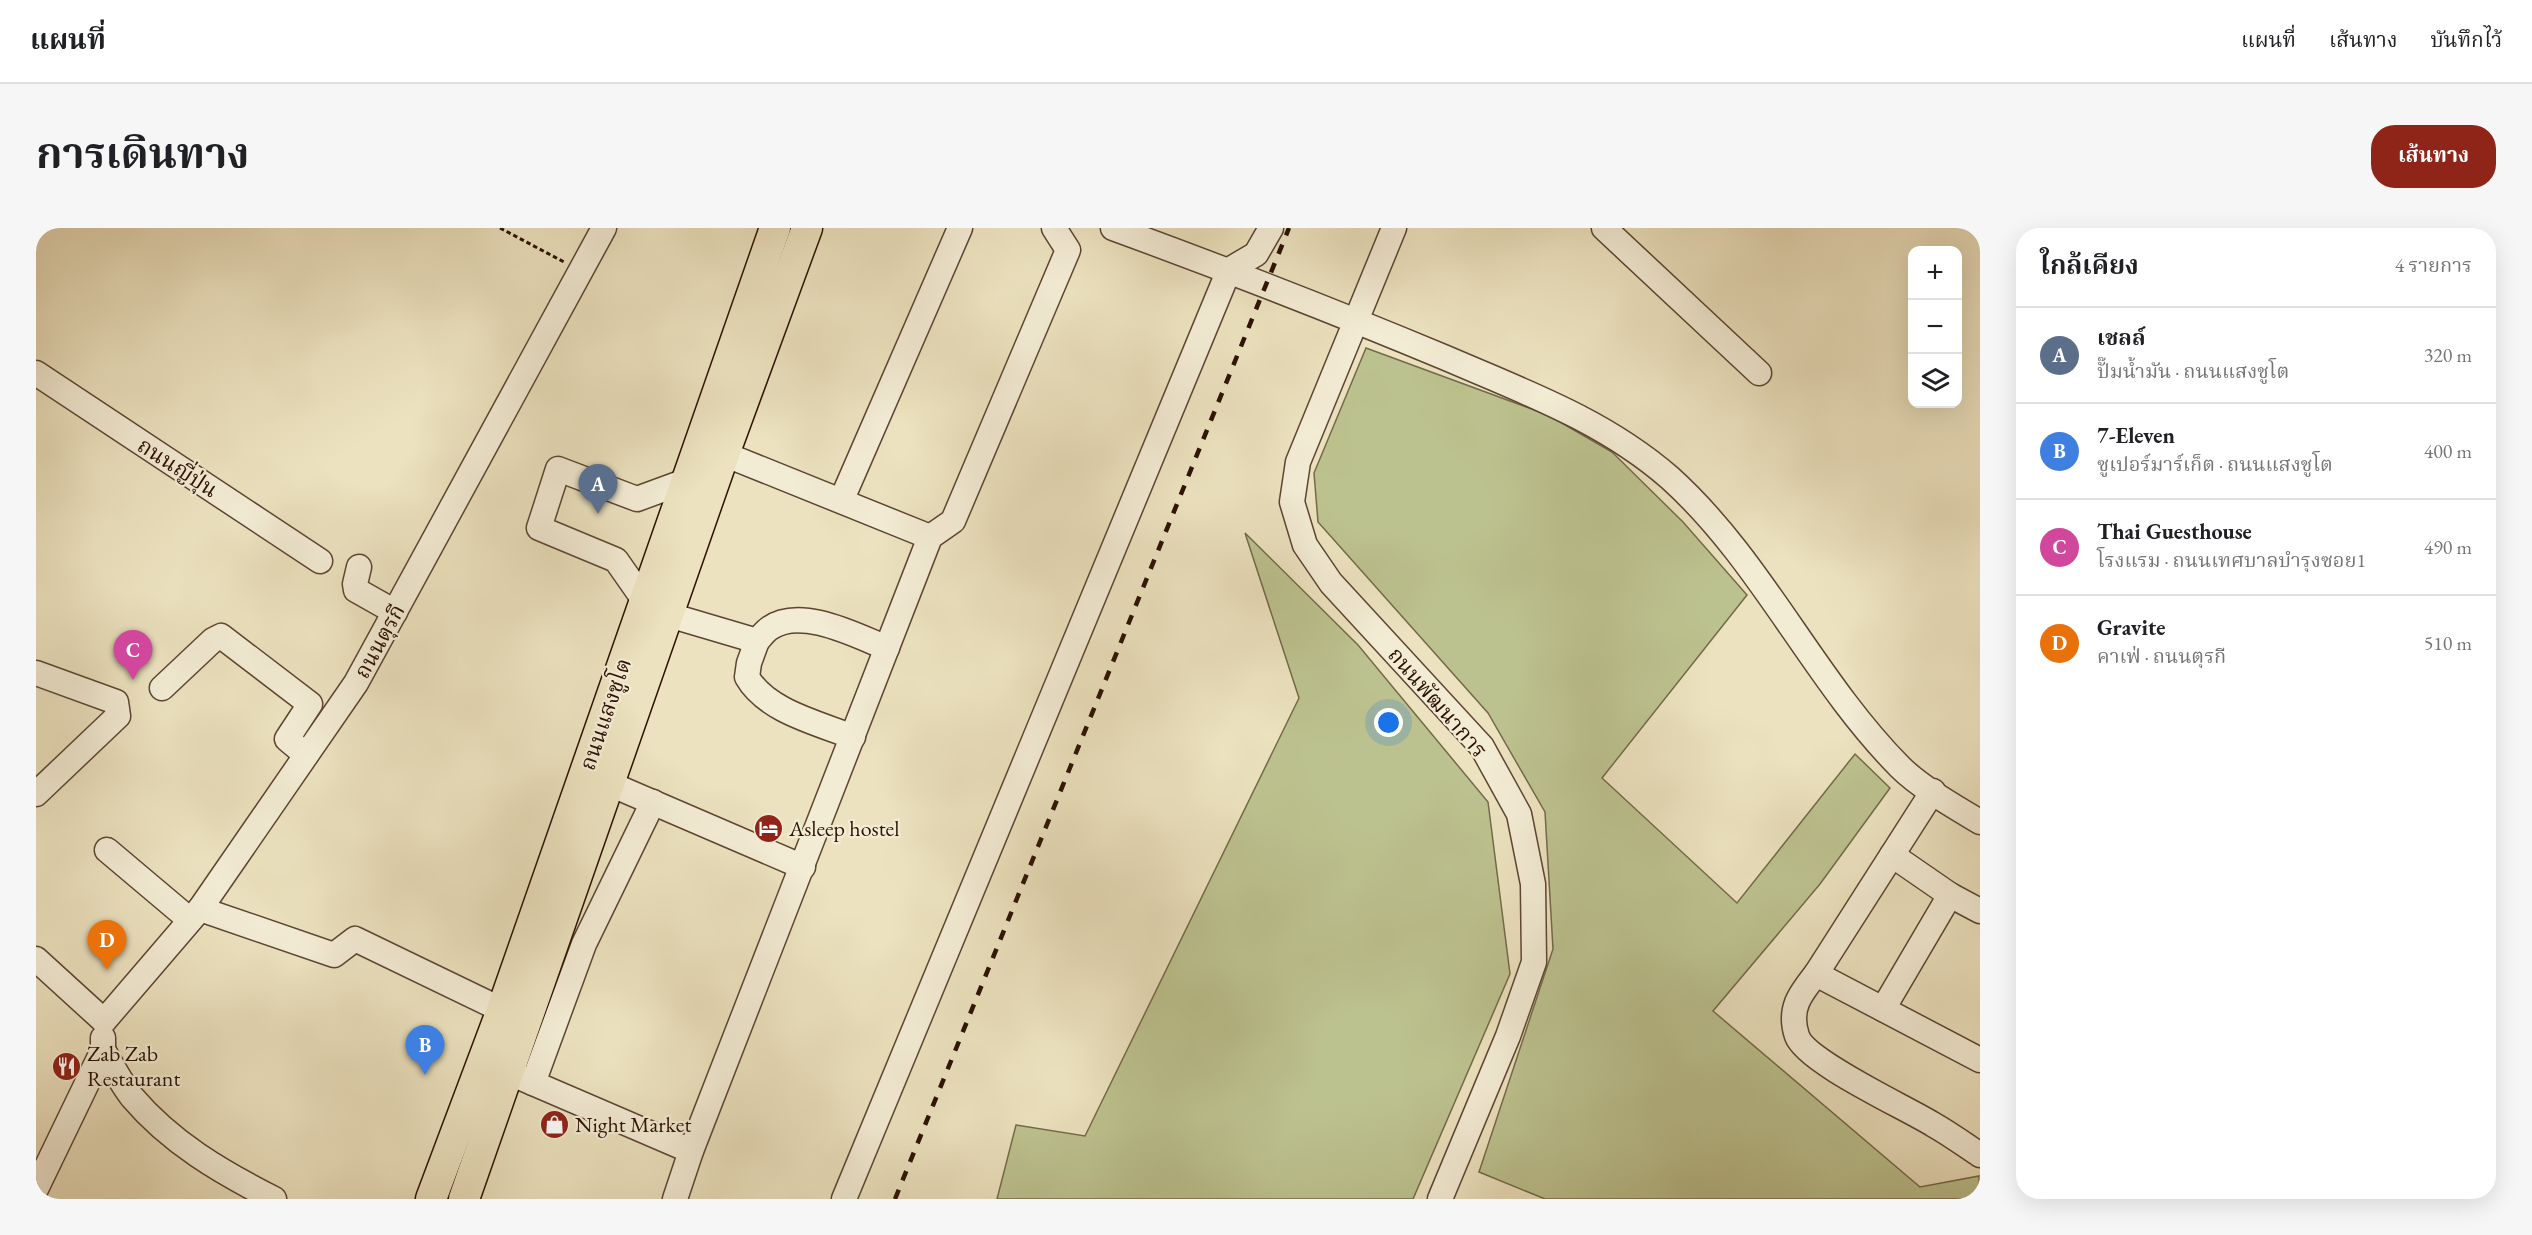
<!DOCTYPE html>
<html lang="th">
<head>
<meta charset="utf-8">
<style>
	:root { --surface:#fff; --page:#f6f6f6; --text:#202124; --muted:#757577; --line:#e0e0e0; --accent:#8f2418 }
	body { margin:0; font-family:"EB Garamond","Noto Serif Thai",serif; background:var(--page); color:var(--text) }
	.controls { position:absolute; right:18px; top:18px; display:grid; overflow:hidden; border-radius:12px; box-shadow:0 6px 24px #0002 }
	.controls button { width:54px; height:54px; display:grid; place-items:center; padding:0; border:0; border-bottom:2px solid var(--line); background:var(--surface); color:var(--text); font:30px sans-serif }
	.you { position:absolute; left:1353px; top:495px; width:21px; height:21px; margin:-15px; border:4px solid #fff; border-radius:50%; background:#1a73e8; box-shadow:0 0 0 9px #1a73e833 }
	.badge { display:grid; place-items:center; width:39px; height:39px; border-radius:50%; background:var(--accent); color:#fff; font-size:20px; font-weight:700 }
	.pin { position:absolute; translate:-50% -50px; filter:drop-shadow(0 2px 3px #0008) }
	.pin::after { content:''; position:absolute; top:32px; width:21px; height:18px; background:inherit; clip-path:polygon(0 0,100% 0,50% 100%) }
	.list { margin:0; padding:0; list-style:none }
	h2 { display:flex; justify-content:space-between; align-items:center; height:78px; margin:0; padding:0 24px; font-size:26px }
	h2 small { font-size:20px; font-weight:400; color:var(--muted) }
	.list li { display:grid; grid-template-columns:39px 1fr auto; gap:18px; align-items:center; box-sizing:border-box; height:96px; padding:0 24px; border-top:2px solid var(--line) }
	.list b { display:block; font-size:22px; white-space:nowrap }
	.list p { margin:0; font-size:20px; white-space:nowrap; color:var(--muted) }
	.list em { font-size:20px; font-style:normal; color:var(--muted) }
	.icon { flex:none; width:33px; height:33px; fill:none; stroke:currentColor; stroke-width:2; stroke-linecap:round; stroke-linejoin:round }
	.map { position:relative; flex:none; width:1944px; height:971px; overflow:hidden; border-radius:24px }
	header { display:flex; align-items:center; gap:36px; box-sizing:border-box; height:84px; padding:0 30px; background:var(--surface); border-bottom:2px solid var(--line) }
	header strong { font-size:28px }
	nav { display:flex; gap:33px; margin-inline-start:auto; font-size:21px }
	.intro { display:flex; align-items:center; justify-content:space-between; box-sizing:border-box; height:144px; padding:0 36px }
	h1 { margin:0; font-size:42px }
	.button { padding:15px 27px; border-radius:24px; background:var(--accent); color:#fff; font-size:21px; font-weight:700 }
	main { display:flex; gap:36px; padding:0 36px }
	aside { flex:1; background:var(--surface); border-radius:24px; box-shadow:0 6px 24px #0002 }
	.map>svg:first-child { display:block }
	.green { fill:#bcc28f; stroke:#746a49; stroke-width:1.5 }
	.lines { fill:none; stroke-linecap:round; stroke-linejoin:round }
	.minor-casing { stroke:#5c4532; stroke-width:27 }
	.major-casing { stroke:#2c1103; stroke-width:33 }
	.path { stroke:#2c1103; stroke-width:3; stroke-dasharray:4.5 3; stroke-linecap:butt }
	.minor { stroke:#f3ecd5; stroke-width:24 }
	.major { stroke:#ece2bf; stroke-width:30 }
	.rail { stroke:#2c1103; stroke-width:4.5; stroke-dasharray:10 10; stroke-linecap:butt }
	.labels { text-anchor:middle; stroke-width:4.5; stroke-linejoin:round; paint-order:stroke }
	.street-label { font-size:22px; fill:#2c1103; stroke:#f3ecd5 }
	.poi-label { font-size:22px; fill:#2c1103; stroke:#f3ecd5; text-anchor:start }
</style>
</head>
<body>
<header>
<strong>แผนที่</strong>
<nav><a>แผนที่</a><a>เส้นทาง</a><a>บันทึกไว้</a></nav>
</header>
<div class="intro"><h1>การเดินทาง</h1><a class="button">เส้นทาง</a></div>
<main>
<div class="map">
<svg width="1944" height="971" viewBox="0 0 1944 971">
	<rect width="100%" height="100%" fill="#ece2bf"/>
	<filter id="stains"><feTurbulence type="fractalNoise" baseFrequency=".00333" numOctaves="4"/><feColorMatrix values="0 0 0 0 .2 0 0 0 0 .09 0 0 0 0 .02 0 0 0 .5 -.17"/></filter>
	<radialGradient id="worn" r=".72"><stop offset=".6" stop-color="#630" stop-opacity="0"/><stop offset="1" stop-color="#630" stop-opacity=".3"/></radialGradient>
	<!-- green -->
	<g class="green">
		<polygon points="1330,120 1512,187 1576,224 1647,294 1711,367 1566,550 1701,675 1819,526 1854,560 1784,656 1677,783 1884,959 1943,948 1944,971 1509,971 1443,944 1517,721 1509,584 1452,485 1282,294 1278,245"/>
		<polygon points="1209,305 1322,417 1452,574 1474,746 1377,971 961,971 980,897 1049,908 1263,470"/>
	</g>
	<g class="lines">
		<defs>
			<g id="minor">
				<path d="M1077,0c112,41 223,84 333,130 79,34 159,63 224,120 92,83 143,201 230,289 20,20 55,40 80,55"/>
				<polyline points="1358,0 1262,234 1256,274 1269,317 1295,355 1446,519 1483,586 1497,656 1498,734 1472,808 1404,971"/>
				<polyline points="1568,0 1723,145"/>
				<polyline points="0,145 284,333"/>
				<polyline points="688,226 894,309"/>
				<polyline points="806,271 924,0"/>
				<polyline points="323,339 319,356 320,362 359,384"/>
				<polyline points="608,372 580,332 503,300 522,241 601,271 650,253"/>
				<path d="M633,387l88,26c4,-4 8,-10 13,-13 31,-22 87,8 117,20"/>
				<path d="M721,413l-8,22 -2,14c19,34 71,46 106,60"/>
				<polyline points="0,445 80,474 82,488 0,566"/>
				<polyline points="126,460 177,412 185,408 274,476 251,511 270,527"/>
				<polyline points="574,556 767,639"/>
				<path d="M1897,563l-117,183c-16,20 -28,35 -19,62 9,26 110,72 137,89 16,9 31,20 46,30"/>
				<polyline points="71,622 154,692"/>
				<polyline points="1914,667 1944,683"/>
				<polyline points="164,681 298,727 319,711 466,782"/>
				<polyline points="0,731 68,793"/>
				<polyline points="1780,746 1944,832"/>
				<polyline points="1847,781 1914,667 1856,627"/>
				<polyline points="68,793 164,681 320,455 568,0"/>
				<path d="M67,822c9,15 18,33 29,47 39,46 89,75 142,102"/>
				<polyline points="483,849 655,923"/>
				<polyline points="497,855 548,716 617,574"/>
				<polyline points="0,961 67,822 67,810"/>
				<polyline points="639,971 655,923 894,309 917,293 1032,22 1018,0"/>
				<polyline points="808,971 1193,42 1220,26 1235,0"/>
			</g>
			<g id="major">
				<polyline points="395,971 466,782 739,0"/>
				<polyline points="428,971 688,226 771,0"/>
			</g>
		</defs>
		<!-- minor casing -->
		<use href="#minor" class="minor-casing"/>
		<!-- major casing -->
		<use href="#major" class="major-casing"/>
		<!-- path -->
		<polyline class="path" points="464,0 528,34"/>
		<!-- minor -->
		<use href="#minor" class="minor"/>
		<!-- major -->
		<use href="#major" class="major"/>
		<!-- rail -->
		<polyline class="rail" points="859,971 1253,0"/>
	</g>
	<!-- icons -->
	<defs>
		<symbol id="hotel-disc" viewBox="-11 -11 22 22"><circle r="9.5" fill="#8f2418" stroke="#f3ecd5"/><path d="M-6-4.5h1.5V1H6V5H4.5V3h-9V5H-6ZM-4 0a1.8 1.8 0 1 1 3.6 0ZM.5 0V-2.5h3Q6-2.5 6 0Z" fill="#fff"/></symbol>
		<symbol id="restaurant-disc" viewBox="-11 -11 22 22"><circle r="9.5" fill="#8f2418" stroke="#f3ecd5"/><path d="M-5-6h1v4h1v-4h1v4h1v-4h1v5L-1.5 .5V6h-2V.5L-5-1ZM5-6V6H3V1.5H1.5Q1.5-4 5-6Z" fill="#fff"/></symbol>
		<symbol id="shop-disc" viewBox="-11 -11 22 22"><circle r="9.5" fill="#8f2418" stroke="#f3ecd5"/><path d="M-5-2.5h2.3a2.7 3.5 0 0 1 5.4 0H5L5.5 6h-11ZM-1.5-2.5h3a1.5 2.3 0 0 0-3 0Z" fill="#fff"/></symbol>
	</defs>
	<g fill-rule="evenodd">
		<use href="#hotel-disc" x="716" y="584" width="33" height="33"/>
		<use href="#restaurant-disc" x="14" y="822" width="33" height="33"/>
		<use href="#shop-disc" x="502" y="880" width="33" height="33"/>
	</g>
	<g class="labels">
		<!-- street labels -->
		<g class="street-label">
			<text transform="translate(142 239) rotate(33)" y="8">ถนนญี่ปุ่น</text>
			<text transform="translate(343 413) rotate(-61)" y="8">ถนนตุรกี</text>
			<text transform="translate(1402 474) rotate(49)" y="8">ถนนพัฒนาการ</text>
			<text transform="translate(569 486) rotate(-71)" y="8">ถนนแสงชูโต</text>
		</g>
		<!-- poi labels -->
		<g class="poi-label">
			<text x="753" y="608">Asleep hostel</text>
			<text x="51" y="833">Zab Zab<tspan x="51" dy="25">Restaurant</tspan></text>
			<text x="539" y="904">Night Market</text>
		</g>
	</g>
	<rect width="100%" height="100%" filter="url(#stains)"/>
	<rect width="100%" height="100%" fill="url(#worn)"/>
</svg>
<div class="controls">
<button>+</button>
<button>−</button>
<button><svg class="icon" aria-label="layers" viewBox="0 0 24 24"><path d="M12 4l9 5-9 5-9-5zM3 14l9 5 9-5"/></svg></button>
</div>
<div class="you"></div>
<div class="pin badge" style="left:562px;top:286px;background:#5c6f8a">A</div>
<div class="pin badge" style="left:389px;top:847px;background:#3f7fe0">B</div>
<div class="pin badge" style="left:97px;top:452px;background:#d1479c">C</div>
<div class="pin badge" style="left:71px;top:742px;background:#e8710a">D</div>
</div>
<aside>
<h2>ใกล้เคียง<small>4 รายการ</small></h2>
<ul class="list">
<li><span class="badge" style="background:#5c6f8a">A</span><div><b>เชลล์</b><p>ปั๊มน้ำมัน · ถนนแสงชูโต</p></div><em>320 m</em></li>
<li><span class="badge" style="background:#3f7fe0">B</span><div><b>7-Eleven</b><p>ซูเปอร์มาร์เก็ต · ถนนแสงชูโต</p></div><em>400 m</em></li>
<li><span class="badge" style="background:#d1479c">C</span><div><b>Thai Guesthouse</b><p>โรงแรม · ถนนเทศบาลบำรุงซอย1</p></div><em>490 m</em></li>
<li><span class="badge" style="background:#e8710a">D</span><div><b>Gravite</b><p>คาเฟ่ · ถนนตุรกี</p></div><em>510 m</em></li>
</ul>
</aside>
</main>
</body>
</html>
